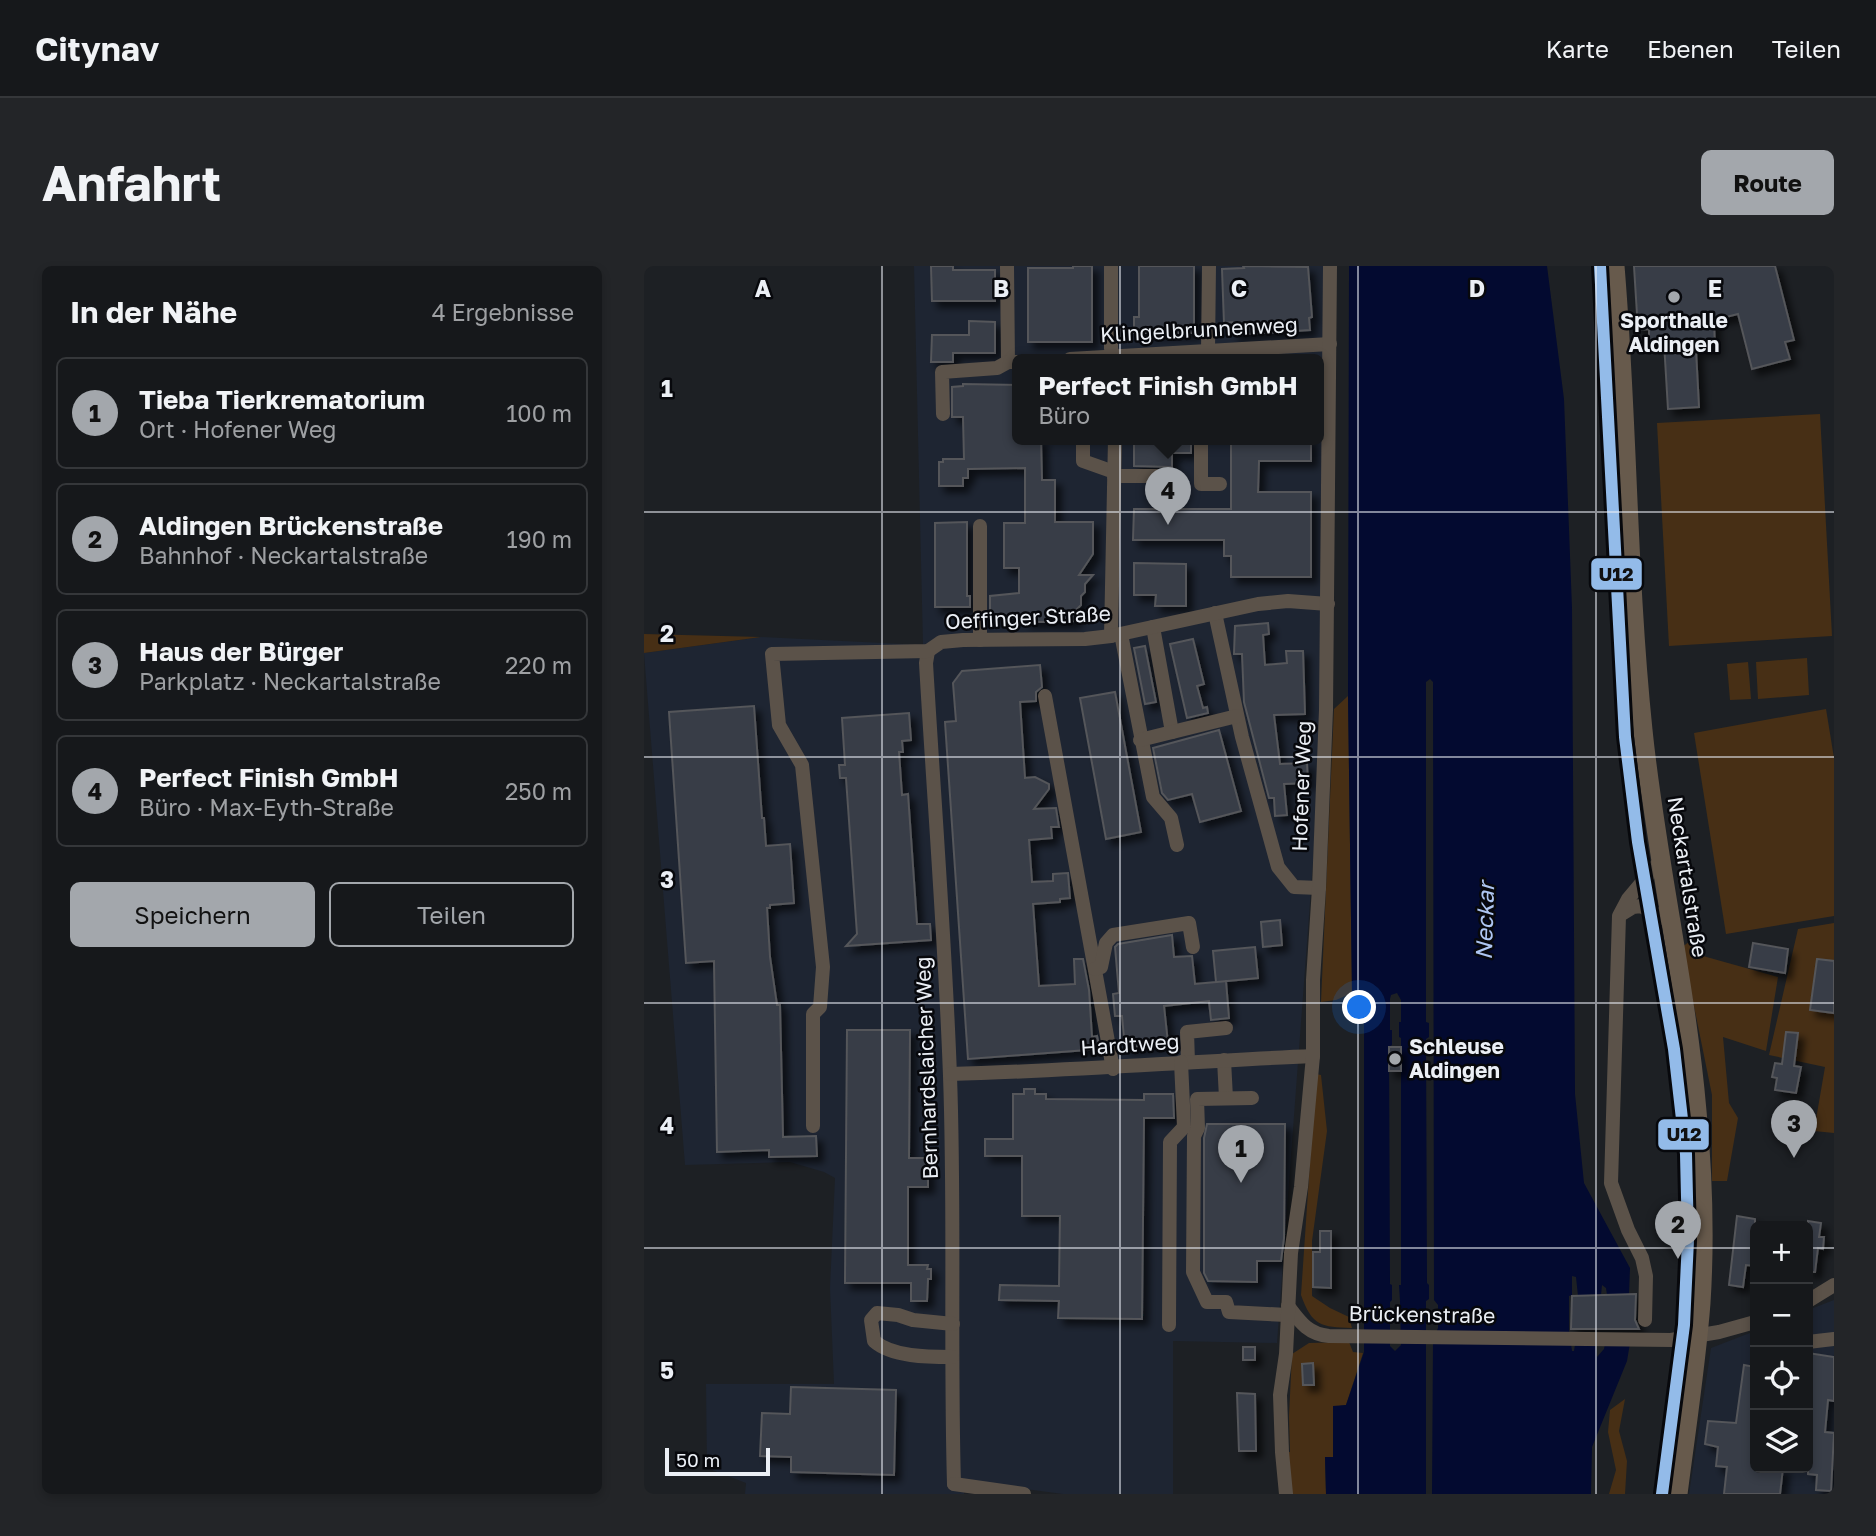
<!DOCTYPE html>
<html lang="de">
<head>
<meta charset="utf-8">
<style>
	:root { --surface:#16181b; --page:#232528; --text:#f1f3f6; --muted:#9ea0a3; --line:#35373a; --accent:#a3a7ac }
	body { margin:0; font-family:"Golos Text",sans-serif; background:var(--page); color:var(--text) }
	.controls { position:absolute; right:21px; bottom:21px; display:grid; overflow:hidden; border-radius:10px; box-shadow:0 4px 10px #0003 }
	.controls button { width:63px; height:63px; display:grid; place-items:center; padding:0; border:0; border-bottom:2px solid var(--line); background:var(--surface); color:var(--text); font:35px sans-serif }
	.scale { position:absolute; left:21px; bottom:18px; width:105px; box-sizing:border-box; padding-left:7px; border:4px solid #ebeff5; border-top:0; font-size:19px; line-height:24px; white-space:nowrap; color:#ebeff5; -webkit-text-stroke:5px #07080c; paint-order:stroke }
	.you { position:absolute; left:716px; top:742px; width:24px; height:24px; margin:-18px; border:5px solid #fff; border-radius:50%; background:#1a73e8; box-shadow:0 0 0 10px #1a73e833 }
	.badge { display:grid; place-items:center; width:46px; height:46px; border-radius:50%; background:var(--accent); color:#111; font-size:23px; font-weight:700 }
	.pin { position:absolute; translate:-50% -58px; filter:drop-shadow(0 2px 4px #0008) }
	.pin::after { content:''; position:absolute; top:37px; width:24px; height:21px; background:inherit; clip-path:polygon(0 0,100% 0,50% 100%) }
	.popup { position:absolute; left:368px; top:88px; width:312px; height:91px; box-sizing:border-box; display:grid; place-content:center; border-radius:10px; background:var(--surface); filter:drop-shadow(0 2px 5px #0005); font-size:23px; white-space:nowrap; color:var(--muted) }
	.popup b { font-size:26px; color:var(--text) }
	.popup::after { content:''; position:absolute; left:50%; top:100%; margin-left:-14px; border:14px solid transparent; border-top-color:var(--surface) }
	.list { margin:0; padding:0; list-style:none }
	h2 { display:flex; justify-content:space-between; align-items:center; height:91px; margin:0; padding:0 28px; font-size:30px }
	h2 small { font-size:23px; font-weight:400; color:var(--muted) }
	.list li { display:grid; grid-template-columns:46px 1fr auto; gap:21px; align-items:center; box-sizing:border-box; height:112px; margin:0 14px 14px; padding:0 14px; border:2px solid var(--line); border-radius:10px }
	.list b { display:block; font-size:26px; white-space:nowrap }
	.list p { margin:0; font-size:23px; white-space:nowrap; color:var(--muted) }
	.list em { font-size:23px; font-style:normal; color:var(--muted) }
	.actions { display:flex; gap:14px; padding:21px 28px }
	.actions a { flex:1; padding:16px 0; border:2px solid var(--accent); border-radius:10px; text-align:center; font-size:24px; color:var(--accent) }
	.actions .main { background:var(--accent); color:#111 }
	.icon { flex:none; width:38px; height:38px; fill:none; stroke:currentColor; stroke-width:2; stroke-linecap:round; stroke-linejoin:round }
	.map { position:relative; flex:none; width:1190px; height:1228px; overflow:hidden; border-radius:10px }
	header { display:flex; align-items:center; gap:42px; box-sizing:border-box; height:98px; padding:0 35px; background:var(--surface); border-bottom:2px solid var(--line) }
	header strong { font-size:33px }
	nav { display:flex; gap:38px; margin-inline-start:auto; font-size:24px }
	.intro { display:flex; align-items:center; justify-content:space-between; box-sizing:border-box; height:168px; padding:0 42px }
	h1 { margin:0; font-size:49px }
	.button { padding:18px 32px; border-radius:10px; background:var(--accent); color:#111; font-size:24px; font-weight:700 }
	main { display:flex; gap:42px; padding:0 42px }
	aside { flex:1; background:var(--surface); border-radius:10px; box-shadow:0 4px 10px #0003 }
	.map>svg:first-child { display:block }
	.built { fill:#1e2532; fill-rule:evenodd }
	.green { fill:#472f15 }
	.water { fill:#030a30; fill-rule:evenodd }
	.building { fill:#373c47; stroke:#54565a; stroke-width:2; filter:url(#shadow) }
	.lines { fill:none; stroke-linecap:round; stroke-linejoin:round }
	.minor { stroke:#5b5249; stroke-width:14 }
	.major { stroke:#675a4c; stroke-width:19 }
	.rail-1-casing { stroke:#07080c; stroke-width:18 }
	.rail-1 { stroke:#93bbe9; stroke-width:12 }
	.grid { fill:none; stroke:#ebeff5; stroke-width:2; stroke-opacity:0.55 }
	.poi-dot { fill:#a3a7ac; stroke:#07080c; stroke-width:2.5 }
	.labels { text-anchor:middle; stroke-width:5; stroke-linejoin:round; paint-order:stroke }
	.poi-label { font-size:21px; font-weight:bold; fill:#ebeff5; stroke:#07080c }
	.street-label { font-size:21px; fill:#ebeff5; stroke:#07080c }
	.water-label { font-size:23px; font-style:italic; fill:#aec6f2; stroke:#07080c }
	.grid-label { font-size:23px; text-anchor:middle; font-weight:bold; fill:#ebeff5; stroke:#07080c; stroke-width:5; stroke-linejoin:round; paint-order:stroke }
	.line-badge { stroke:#07080c; stroke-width:2.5 }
	.pale-badge-label { font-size:19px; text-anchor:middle; font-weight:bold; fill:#111 }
</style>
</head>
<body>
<header>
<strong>Citynav</strong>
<nav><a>Karte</a><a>Ebenen</a><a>Teilen</a></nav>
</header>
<div class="intro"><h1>Anfahrt</h1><a class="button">Route</a></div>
<main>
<aside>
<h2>In der Nähe<small>4 Ergebnisse</small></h2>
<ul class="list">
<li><span class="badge">1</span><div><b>Tieba Tierkrematorium</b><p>Ort · Hofener Weg</p></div><em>100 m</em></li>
<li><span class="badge">2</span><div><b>Aldingen Brückenstraße</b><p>Bahnhof · Neckartalstraße</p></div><em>190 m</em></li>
<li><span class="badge">3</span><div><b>Haus der Bürger</b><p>Parkplatz · Neckartalstraße</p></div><em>220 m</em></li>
<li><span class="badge">4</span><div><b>Perfect Finish GmbH</b><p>Büro · Max-Eyth-Straße</p></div><em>250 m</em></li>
</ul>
<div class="actions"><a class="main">Speichern</a><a>Teilen</a></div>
</aside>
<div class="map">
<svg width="1190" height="1228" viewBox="0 0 1190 1228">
	<defs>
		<filter id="shadow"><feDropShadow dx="6" dy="6" stdDeviation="3.5" flood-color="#0009"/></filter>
	</defs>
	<rect width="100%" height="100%" fill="#1d2024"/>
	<!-- built -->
	<g class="built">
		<path d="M270,0h410l4,338 -12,218 -39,521 -104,-2v153h-110l-97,-13 -2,13h-219l1,-11 -39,-15 -1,-84h128l-4,-96 5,-110 -11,-6 -34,-10 -105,3 -41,-512 117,-16 162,8zM374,93h300v80h-300z"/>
		<polygon points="1190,1034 1190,1228 1045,1228 1067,1082 1111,1065 1111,1202 1164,1202 1164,1044"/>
	</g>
	<!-- green -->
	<g class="green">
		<polygon points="1176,148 1188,370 1025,380 1013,157"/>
		<polygon points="0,368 117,371 0,387"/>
		<polygon points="1163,392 1165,429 1114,433 1112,396"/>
		<polygon points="1104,396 1107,433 1086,434 1083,398"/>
		<polygon points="704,430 708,727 692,734 677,736 690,443"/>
		<polygon points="1182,443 1190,492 1190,650 1082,668 1050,467"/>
		<polygon points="1190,657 1190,867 1170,865 1181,801 1125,789 1154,663"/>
		<polygon points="1056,668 1059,690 1134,711 1122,785 1079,771 1085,837 1094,852 1083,915 1068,915 1068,829 1038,681"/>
		<path d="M672,808l5,1 6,56 -15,110v55l18,12 19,9 3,11c-31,-1 -40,-2 -51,-33z"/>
		<polygon points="705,1076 709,1086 719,1087 702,1139 689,1141 689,1191 681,1192 682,1228 642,1228 638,1186 646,1186 645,1150 648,1088 665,1077"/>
		<polygon points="981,1133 975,1165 983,1195 981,1228 965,1228 972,1204 964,1166 966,1144"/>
	</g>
	<!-- water -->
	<path class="water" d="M705,0h198l17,133 8,209 3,486 9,89 46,85 -1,26 -22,1 -1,-7 -4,-3 -1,10 -23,1 -2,-19 -4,-1v19l-3,1v34l3,21h2l2,-13h19l2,19 7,-8 2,-11 25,-1 -4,24 -35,86 -1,47h-159l1,-153 5,-13v-23l-4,-5 -1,-618 -3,-3 -4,3v340l3,1v14l-3,2 1,244 2,2v14l-3,2v193h-100l-1,-37h8v-51l13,-1 18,-53v-358l-12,-1 -4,-297zM753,727l4,7v22h-2v15l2,1v247h-2l1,16 1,44 -6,6 -5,-5v-44l2,-2v-15l-2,-1 -1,-237 3,-2v-15h-2v-31l1,-4z"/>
	<!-- building -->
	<g class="building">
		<polygon points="287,0 309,0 309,4 351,4 351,35 288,35"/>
		<polygon points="429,0 448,0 448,76 384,76 384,2 429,2"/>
		<polygon points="495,0 550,0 550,67 490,67 490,51 495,51"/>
		<polygon points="599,0 664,1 668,51 665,52 666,64 589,69 588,56 580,57 578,3 600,2"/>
		<polygon points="990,0 1131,0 1150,74 1141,76 1146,93 1108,103 1094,48 1070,54 1071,83 1052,84 1055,141 1024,143 1020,76 1005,77 1005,63 994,64"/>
		<polygon points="325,55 351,56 351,87 309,87 309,96 287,96 288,69 325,69"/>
		<polygon points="319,118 374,119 374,173 397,173 398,214 411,214 411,256 449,256 449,288 435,309 449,309 441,318 441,326 437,330 437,339 433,343 433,352 428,356 381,356 381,352 346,350 346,330 375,327 375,302 360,302 360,257 381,257 381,202 324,203 324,212 319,212 319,220 295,220 295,196 299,196 299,193 320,193 319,151 308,151 308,121 319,120"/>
		<polygon points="496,173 547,173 547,187 528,187 528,201 490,200 490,176 496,176"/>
		<polygon points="587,173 667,173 667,195 615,195 614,226 667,226 667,311 587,311 587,290 580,290 580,274 489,274 490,243 587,243"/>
		<polygon points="323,256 323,330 326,330 326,341 291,341 291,257"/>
		<polygon points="490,297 542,298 542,340 511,340 512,329 490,329"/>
		<polygon points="624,357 625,368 619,369 621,399 643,397 642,385 659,385 661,448 630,449 636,498 663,497 664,517 640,518 643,549 631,550 630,532 625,532 600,436 598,388 590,388 591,360"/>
		<polygon points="549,373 560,418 553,420 559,442 563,441 564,447 543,452 526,378"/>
		<polygon points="501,380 512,436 501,438 490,382"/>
		<polygon points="396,399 398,421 392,426 392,435 376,436 381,512 391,511 405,518 405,523 390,543 412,542 415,561 407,561 408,572 385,574 388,616 409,615 409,608 424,607 426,632 416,633 416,636 389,638 395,720 431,718 430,693 439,693 445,724 448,771 453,770 456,783 324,793 301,456 312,455 309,417 318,405"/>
		<polygon points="471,426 497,566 462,573 436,432"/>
		<polygon points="110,440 118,552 120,552 122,580 146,578 150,637 126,639 126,642 123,642 126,691 133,739 136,739 139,871 172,870 173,890 125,891 125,884 73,886 70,695 42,697 25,446"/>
		<polygon points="265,447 267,474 258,475 259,486 255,486 258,529 264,528 273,658 286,658 287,674 202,680 213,668 202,512 196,512 195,499 201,499 198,452"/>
		<polygon points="575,464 597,545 556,556 548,528 524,534 518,527 509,482"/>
		<polygon points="636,654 638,679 619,681 617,656"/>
		<polygon points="528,669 530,691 548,690 551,718 572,716 569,685 611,681 614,712 573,716 582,715 585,752 567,754 565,735 520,740 524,777 481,782 478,750 471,750 469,728 475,727 471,681 474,678"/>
		<polygon points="1109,677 1144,683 1141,707 1105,701"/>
		<polygon points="1173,693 1190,695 1190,747 1166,744"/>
		<polygon points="203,764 266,764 265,892 284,892 284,921 264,921 264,999 284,999 283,1003 287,1003 287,1013 284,1013 283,1035 267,1035 267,1017 201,1017"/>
		<polygon points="1142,766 1154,767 1150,800 1157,801 1152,827 1131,824 1133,812 1128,811 1131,797 1138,798"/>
		<rect x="745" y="781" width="12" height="24"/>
		<polygon points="380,823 391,823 391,828 402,828 402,833 500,834 500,828 529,828 530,852 500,852 498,1053 414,1052 415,1035 355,1034 356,1019 415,1020 416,950 378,950 378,890 341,890 341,873 369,873 369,828 380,828"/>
		<polygon points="563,858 641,858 640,972 637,995 613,995 613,1016 564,1015 560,1007 560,872"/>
		<polygon points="1093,950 1111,953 1111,1000 1102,999 1099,1021 1085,1019"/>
		<polygon points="1164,955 1177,957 1175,971 1180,971 1179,983 1174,982 1171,1006 1164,1006"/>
		<polygon points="676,965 687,965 687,1022 669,1021 669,986 676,986"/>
		<polygon points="992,1028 991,1054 995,1063 927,1063 928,1030"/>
		<rect x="599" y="1081" width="12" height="13"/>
		<polygon points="1164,1087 1190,1091 1190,1135 1184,1134 1181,1166 1190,1167 1187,1225 1172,1224 1173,1209 1164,1208"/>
		<polygon points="669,1097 670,1119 659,1119 658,1098"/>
		<polygon points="1100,1099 1111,1101 1111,1202 1139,1202 1136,1228 1080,1228 1083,1201 1072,1200 1074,1181 1061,1178 1064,1155 1092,1157"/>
		<polygon points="147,1121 252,1124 250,1209 147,1206 147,1191 116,1190 118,1147 146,1148"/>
		<polygon points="593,1127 611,1128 612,1185 595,1185"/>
	</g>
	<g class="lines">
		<!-- minor -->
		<g class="minor">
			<polyline points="363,0 364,96"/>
			<polyline points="467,0 467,82 469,93"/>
			<polyline points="564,86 565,0"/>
			<polyline points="426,93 686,78"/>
			<polyline points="299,148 298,106 353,102 364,96 374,96"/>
			<polyline points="439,173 439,195 470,206"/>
			<polyline points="557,173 557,218 576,218"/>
			<polyline points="470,210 514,210"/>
			<polyline points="336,260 336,374"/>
			<polyline points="571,347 598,471 634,601 650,621 675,622"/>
			<polyline points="509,361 528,466"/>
			<polyline points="477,368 509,531 527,552 533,579"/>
			<polyline points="467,370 471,173"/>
			<path d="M284,385l-2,12c8,138 19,275 24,413 5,136 0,272 4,408"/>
			<polyline points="401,430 469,803"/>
			<polyline points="496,474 593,450"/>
			<polyline points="976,649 989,641 997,640 1027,656"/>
			<polyline points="451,703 457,701 462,677 469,669 545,657 549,681"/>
			<polyline points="580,794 582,832"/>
			<polyline points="544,796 543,766 582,762"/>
			<path d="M306,808c121,-3 242,-13 363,-18"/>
			<polyline points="608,832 553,833 554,862 550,870 549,1006 563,1036 582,1036 585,1046 643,1049"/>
			<polyline points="169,860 169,748 176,741 179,701 158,499 135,459 128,388 284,385 297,376 319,374 441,373 467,370 614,338 644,335 684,338"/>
			<polyline points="1164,1035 1190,1019"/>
			<path d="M644,1040c12,16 20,28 41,30l342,4 48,-8 36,-10"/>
			<polyline points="1001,1054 1002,1010 998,992 984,964 967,917 975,650 984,633 1016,595"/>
			<polyline points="525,1059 526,876 540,861 537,796"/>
			<polyline points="1164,1076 1190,1073"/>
			<path d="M308,1091c-24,0 -60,0 -78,-16l-3,-21 6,-7 21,2 15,5 40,4"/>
			<polyline points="310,1218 380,1228"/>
			<polyline points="642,1228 638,1186 636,1129 642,1088 647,987 657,921 669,790 669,714 675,622 682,444 686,0"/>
		</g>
		<!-- major -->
		<path class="major" d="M971,0c13,155 12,310 28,464 13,128 43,253 54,381 6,63 8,129 4,192 -5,64 -15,128 -23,191"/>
		<defs>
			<polyline id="rail-1" points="956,0 981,471 994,576 1030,783 1042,888 1044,974 1040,1059 1018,1228"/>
		</defs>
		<!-- rail-1 casing -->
		<use href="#rail-1" class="rail-1-casing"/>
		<!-- rail-1 -->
		<use href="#rail-1" class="rail-1"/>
	</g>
	<!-- grid -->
	<path class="grid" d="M238,0v1228M476,0v1228M714,0v1228M952,0v1228M0,246h1190M0,491h1190M0,737h1190M0,982h1111M1164,982h26"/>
	<!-- markers -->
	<g class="poi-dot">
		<circle cx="1030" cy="31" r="7"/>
		<circle cx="751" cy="793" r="7"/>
	</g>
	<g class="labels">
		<!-- poi labels -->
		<g class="poi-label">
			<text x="1030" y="62">Sporthalle<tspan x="1030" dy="24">Aldingen</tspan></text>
			<text x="765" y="788" text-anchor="start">Schleuse<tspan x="765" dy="24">Aldingen</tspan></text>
		</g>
		<!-- street labels -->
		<g class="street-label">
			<text transform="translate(555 64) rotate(-3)" y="7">Klingelbrunnenweg</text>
			<text transform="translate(384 352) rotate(-3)" y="7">Oeffinger Straße</text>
			<text transform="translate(658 520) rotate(-88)" y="7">Hofener Weg</text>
			<text transform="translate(1043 611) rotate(81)" y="7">Neckartalstraße</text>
			<text transform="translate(486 779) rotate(-4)" y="7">Hardtweg</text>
			<text transform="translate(283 802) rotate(-92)" y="7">Bernhardslaicher Weg</text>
			<text transform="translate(778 1049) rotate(1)" y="7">Brückenstraße</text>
		</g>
		<!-- water labels -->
		<g class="water-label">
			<text transform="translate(841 655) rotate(-88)" y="8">Neckar</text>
		</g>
	</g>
	<g class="grid-label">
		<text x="119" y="31">A</text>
		<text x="357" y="31">B</text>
		<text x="595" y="31">C</text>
		<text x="833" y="31">D</text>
		<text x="1071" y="31">E</text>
		<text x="23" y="131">1</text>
		<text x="23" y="376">2</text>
		<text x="23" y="622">3</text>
		<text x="23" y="868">4</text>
		<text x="23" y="1113">5</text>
	</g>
	<g class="line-badge">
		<rect x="946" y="291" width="53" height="34" rx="7" fill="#93bbe9"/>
		<rect x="1013" y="852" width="53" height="33" rx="7" fill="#93bbe9"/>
	</g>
	<g class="pale-badge-label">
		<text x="972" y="315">U12</text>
		<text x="1040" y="875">U12</text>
	</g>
</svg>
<div class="controls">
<button>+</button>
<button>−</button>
<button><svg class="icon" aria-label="locate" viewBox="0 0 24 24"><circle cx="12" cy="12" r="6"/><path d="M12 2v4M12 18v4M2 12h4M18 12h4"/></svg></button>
<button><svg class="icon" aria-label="layers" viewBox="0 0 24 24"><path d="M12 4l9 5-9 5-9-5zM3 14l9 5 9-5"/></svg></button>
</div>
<div class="scale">50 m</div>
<div class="you"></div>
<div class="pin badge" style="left:597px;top:917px">1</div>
<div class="pin badge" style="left:1034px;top:993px">2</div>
<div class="pin badge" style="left:1150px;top:892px">3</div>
<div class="pin badge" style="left:524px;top:259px">4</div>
<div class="popup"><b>Perfect Finish GmbH</b>Büro</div>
</div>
</main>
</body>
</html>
